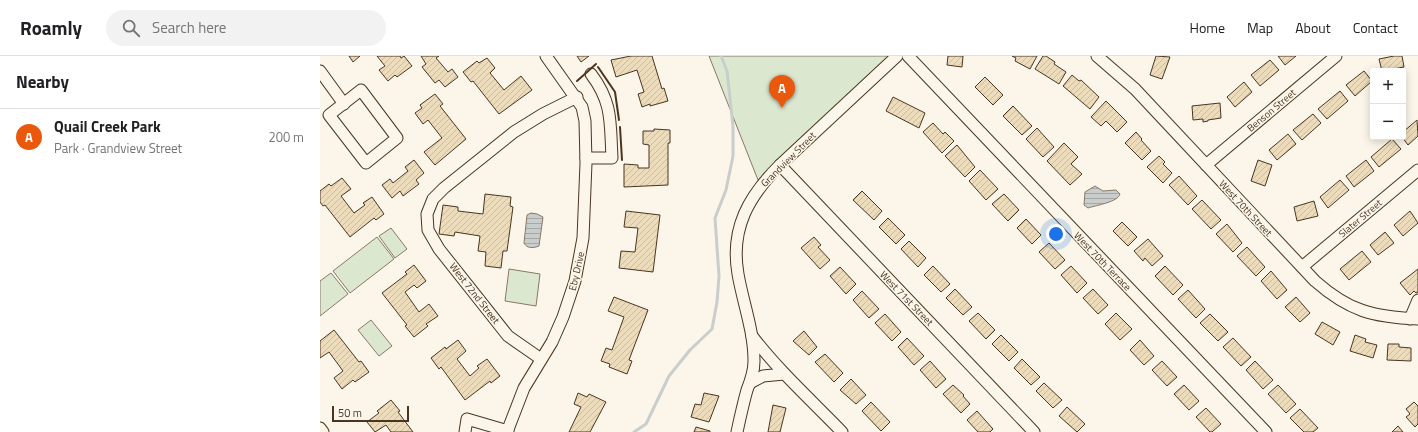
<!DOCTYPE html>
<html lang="en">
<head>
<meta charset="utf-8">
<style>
	:root { --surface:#fff; --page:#f2f2f2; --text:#202124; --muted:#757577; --line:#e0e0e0; --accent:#ea580c }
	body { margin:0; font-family:"Titillium Web",sans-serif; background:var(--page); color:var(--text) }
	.controls { position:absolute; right:12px; top:12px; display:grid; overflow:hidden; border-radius:4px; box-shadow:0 2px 10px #0003 }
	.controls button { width:36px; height:36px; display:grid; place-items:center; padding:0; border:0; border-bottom:1px solid var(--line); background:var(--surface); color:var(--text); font:20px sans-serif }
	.scale { position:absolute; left:12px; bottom:10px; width:77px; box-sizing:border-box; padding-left:4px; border:2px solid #4a3520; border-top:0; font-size:11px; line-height:14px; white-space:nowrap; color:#4a3520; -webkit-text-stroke:3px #fbf6e9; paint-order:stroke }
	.you { position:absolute; left:736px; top:178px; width:14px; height:14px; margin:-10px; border:3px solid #fff; border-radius:50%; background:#1a73e8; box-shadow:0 0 0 6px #1a73e833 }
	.badge { display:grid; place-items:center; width:26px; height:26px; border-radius:50%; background:var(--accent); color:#fff; font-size:13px; font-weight:700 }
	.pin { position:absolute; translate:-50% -33px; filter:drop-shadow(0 1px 2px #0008) }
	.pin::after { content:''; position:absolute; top:21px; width:14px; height:12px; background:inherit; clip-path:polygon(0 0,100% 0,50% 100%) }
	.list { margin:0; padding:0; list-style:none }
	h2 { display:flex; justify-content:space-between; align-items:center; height:52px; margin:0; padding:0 16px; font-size:17px }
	h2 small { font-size:13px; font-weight:400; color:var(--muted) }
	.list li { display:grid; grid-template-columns:26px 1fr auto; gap:12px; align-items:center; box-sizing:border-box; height:56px; padding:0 16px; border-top:1px solid var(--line) }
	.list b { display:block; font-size:15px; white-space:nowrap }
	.list p { margin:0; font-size:13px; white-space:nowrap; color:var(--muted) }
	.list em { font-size:13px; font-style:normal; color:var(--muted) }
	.icon { flex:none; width:22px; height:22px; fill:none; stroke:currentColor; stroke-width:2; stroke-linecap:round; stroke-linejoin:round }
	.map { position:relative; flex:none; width:1098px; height:376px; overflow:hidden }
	header { display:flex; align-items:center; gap:24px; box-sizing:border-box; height:56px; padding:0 20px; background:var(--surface); border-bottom:1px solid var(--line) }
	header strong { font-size:19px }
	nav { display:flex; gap:22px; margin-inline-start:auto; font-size:14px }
	.search { width:280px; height:36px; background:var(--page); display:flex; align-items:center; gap:10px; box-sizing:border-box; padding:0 14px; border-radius:22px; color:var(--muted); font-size:15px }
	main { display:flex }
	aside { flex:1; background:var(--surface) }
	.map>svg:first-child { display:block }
	.park { fill:#dce7d0; stroke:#887966 }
	.water { fill:url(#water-rules); stroke:#887966 }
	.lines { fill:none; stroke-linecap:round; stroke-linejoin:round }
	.stream { stroke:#c9cecd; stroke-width:3 }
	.building { fill:url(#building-hatch); stroke:#4a3520 }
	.minor-casing { stroke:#4a3520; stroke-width:13 }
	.minor { stroke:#fbf6e9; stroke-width:11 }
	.wall { stroke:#4a3520; stroke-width:2 }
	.labels { text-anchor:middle; stroke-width:3; stroke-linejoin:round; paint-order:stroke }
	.street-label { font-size:10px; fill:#4a3520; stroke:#fbf6e9 }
</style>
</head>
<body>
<header>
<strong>Roamly</strong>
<div class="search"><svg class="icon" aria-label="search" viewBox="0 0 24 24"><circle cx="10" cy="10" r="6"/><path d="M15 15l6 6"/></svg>Search here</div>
<nav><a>Home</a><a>Map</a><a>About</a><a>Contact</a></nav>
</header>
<main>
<aside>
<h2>Nearby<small></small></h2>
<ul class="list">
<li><span class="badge">A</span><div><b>Quail Creek Park</b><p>Park · Grandview Street</p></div><em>200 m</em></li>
</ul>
</aside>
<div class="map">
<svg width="1098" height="376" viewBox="0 0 1098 376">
	<defs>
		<pattern id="water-rules" width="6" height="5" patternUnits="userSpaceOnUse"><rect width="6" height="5" fill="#c9cecd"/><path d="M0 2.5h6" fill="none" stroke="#a5a8a6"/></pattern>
		<pattern id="building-hatch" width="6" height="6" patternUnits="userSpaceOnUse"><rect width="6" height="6" fill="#ecdcbc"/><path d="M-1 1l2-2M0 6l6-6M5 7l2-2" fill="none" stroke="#ccbda1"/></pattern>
	</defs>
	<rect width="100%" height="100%" fill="#fbf6e9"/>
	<!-- park -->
	<g class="park">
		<polygon points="389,0 569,0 438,124"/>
		<polygon points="71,172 87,193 75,202 59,180"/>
		<polygon points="57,181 74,203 30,237 13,215"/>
		<polygon points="189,213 220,218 216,250 185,245"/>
		<polygon points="11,217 28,238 0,260 0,225"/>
		<polygon points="51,264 72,290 59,300 38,274"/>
	</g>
	<!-- water -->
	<g class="water">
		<path d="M775,130l8,5 13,-1 4,4c-2,8 -23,11 -32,14l-4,-3 1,-13z"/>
		<path d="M211,157l6,1 6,3 -4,29c-5,2 -12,3 -15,-3l3,-28z"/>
	</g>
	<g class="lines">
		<!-- stream -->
		<polyline class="stream" points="314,376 326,368 349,320 370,294 392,273 397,246 399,220 395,162 406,134 413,100 413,70 407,15 401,0"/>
	</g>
	<!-- building -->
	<g class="building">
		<polygon points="29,0 40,0 33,6"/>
		<polygon points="57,0 80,0 81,2 84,0 92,10 77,21 75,19 68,25 59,14 65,10"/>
		<polygon points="119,0 116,2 128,16 132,13 138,21 125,31 119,24 115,27 102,11 106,8 101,0"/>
		<polygon points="257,0 269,0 261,6"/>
		<polygon points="311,0 332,0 342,33 344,32 348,45 330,50 330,48 322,51 318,38 324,36 317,14 296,21 291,4"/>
		<polygon points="628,0 643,0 642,11 627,9"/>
		<polygon points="692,0 717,0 710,13 695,5 696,2"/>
		<polygon points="723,0 726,0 735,6 734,8 746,16 739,28 715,13"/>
		<polygon points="836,0 850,1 842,23 830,19"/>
		<polygon points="958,0 976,0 965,9"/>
		<polygon points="1074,0 1082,0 1084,11 1062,15 1059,3"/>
		<polygon points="167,2 175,12 170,17 184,34 201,20 212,34 179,58 153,25 151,26 143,16 157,5 159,7"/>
		<polygon points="950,4 959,14 940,30 931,19"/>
		<polygon points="1044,15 1052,25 1035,40 1026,29"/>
		<polygon points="752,19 759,25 761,24 779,41 770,53 743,30"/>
		<polygon points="665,21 683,39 673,49 655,31"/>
		<polygon points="924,26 932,36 915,51 907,41"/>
		<polygon points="1020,35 1028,45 1007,63 998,53"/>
		<polygon points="115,38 123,48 120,50 146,83 115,109 104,96 122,82 108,64 103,68 95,57 102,52 100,49"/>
		<polygon points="573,41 605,57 599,72 566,55"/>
		<polygon points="786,45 807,66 797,76 786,65 781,70 771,61"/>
		<polygon points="900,47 901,62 888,64 888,65 883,66 883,63 873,64 872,50"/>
		<polygon points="693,50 712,70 702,79 683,60"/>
		<polygon points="993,58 1001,67 982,84 973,74"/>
		<polygon points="1097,64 1098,80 1088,89 1082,81 1083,76"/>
		<polygon points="613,67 623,78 625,76 634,85 622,97 603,76"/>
		<polygon points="717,72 734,91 723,101 706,83"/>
		<polygon points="334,73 350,74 350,87 348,87 348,129 304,131 304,108 318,109 318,112 329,112 329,89 323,88 323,75 334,75"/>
		<polygon points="816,76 822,83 821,84 831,95 822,104 805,87"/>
		<polygon points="968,78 976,88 957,104 949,94"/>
		<polygon points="1072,83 1081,93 1059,111 1051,101"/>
		<polygon points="744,87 758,101 751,108 762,118 750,129 727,105"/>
		<polygon points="637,89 655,111 645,121 625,100"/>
		<polygon points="839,100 845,106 843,108 852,117 843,127 827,111"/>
		<polygon points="94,104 104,117 96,124 99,128 83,140 80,135 72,142 62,129 70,123 73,127 88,115 85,111"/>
		<polygon points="938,104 952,109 945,130 931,125"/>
		<polygon points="1046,104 1054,115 1034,131 1026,120"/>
		<polygon points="660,114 678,133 666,144 649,125"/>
		<polygon points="859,120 877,140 868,149 849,129"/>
		<polygon points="22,122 31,133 21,140 34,157 45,149 43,147 52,141 64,158 56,164 54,162 30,181 5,149 3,150 0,146 0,135 9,128 11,130"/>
		<polygon points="1020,124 1029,134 1008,152 1000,141"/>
		<polygon points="542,135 562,155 554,164 533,144"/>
		<polygon points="165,138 191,141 190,150 193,151 187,195 183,195 181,212 165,210 166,196 158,195 160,180 135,176 134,180 119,178 123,149 138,151 138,155 163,158"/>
		<polygon points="684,138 699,154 688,165 672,148"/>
		<polygon points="882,144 901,164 891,173 872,153"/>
		<polygon points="994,145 998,160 977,165 974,151"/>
		<polygon points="306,155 340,159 333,216 299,212 301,195 315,196 318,172 304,171"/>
		<polygon points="1090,155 1098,167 1083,180 1074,169"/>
		<polygon points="568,162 585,179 576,188 559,171"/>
		<polygon points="706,163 721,179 712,188 697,172"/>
		<polygon points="802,166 817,181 808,190 793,175"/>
		<polygon points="907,168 922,187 913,196 896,178"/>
		<polygon points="1065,176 1074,187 1058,199 1050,189"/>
		<polygon points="494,181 501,189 498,191 510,204 500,213 481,192"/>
		<polygon points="828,183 843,200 832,210 825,202 823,205 814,195"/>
		<polygon points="589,185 606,202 598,211 581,193"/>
		<polygon points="729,187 745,204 735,213 719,196"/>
		<polygon points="927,191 945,211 936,220 917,200"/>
		<polygon points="1042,195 1051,206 1029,224 1020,213"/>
		<polygon points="94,209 106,225 97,232 94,229 85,236 99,256 109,248 118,260 106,268 108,270 94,281 85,270 87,269 62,237 87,218 85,216"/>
		<polygon points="613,210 630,228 621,236 604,219"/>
		<polygon points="751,210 767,227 757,237 741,219"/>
		<polygon points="845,210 863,229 853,239 835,220"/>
		<polygon points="520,211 536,228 526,238 510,220"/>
		<polygon points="1098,213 1098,236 1096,237 1094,235 1090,239 1080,227"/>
		<polygon points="951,215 967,234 957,243 941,225"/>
		<polygon points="635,233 652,251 643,259 626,242"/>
		<polygon points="773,233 788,249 778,258 763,242"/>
		<polygon points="868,234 885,253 876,262 858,243"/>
		<polygon points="542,235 559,253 549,262 533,244"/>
		<polygon points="294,241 328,254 309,304 312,305 307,318 289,311 290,308 281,305 286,292 292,294 304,261 288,255"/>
		<polygon points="976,241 990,257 980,266 965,251"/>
		<polygon points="658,257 675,274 666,283 649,265"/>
		<polygon points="796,257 812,273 800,284 785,268"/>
		<polygon points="565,258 581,276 572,285 555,267"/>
		<polygon points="890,258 908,276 898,285 880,267"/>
		<polygon points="1002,266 1020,276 1013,289 995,278"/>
		<polygon points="14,274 39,306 41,305 49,316 35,326 33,324 22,333 14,322 23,315 9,296 0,302 0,285"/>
		<polygon points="484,275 497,291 489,299 473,285"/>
		<polygon points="681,279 698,296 689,305 672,288"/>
		<polygon points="1035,279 1046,283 1045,286 1057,289 1053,302 1030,295"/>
		<polygon points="587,282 604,300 594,309 578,291"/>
		<polygon points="913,282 931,301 921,310 903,291"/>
		<polygon points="138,284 146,295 137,303 150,320 159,312 157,310 167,303 180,320 171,327 170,325 145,344 121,311 119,313 111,302 125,291 126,293"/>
		<polygon points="820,284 834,300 824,309 810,294"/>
		<polygon points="1068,288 1079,288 1079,291 1091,292 1091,305 1067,304"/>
		<polygon points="505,298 523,317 514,326 495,306"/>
		<polygon points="702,303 720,321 711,329 694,312"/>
		<polygon points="610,305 626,323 616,332 600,314"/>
		<polygon points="842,305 857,321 847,330 832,314"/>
		<polygon points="935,305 953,324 943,333 926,314"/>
		<polygon points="531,323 546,339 536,348 520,334"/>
		<polygon points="724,327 742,344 733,352 716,335"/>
		<polygon points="633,329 644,339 643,340 650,348 641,357 623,338"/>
		<polygon points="864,329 879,345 869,354 854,338"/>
		<polygon points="958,329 976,348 966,357 948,338"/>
		<polygon points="258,337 267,341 269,338 286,346 270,376 249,376 261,351 254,348"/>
		<polygon points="384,337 399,340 389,366 371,361 375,348 381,349"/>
		<polygon points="71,344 80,355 78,356 93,376 71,376 66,369 55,376 47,366 59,357 57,355"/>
		<polygon points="551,346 570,366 561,375 542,355"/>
		<polygon points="1094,346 1098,350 1098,368 1095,371 1086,361 1090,358 1086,353"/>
		<polygon points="453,349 466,352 460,376 448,376"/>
		<polygon points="747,351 765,368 757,376 739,360"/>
		<polygon points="886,352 901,368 892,376 890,376 876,361"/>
		<polygon points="980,353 998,372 993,376 984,376 970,362"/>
		<polygon points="657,355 673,373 670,376 658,376 647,364"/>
		<polygon points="1078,370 1083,376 1072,376"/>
		<polygon points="376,371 390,375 390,376 374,376"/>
	</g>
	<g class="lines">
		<defs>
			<g id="minor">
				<polyline points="588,0 946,376"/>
				<path d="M777,0l38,33 180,192c34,30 58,36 103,38"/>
				<polyline points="0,15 24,48"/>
				<polygon points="41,34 77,82 46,107 9,59"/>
				<path d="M266,102h26c-2,-35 1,-55 -21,-84"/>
				<polyline points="460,109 714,376"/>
				<polyline points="886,109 1016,0"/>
				<polyline points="982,211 1098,114"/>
				<polyline points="1090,263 1098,244"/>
				<path d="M432,280c27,35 59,64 90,96"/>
				<polyline points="221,303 188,280 119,193 108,174 107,158 113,143 124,132 194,76 223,58 257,41"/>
				<polyline points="430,327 443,320 464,318"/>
				<polyline points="0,372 3,376"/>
				<polyline points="145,376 147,363 188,375"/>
				<polyline points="187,376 204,332 232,286 243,261 255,225 263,182 266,107 265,65 262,51 226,0"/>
				<path d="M417,376c3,-14 6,-28 10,-42 4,-10 7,-18 7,-29 0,-30 -11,-58 -16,-87 -8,-46 11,-78 42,-109l117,-109"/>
			</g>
		</defs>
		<!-- minor casing -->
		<use href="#minor" class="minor-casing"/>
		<!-- minor -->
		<use href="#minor" class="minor"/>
		<!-- wall -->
		<g class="wall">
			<polyline points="278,11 295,36 299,64"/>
			<polyline points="257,25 276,8"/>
			<polyline points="300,71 302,104"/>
		</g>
	</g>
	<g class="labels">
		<!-- street labels -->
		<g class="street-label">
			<text transform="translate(951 54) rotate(-40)" y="4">Benson Street</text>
			<text transform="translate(468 103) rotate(-45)" y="4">Grandview Street</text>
			<text transform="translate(926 152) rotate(47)" y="4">West 70th Street</text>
			<text transform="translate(1040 162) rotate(-40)" y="4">Slater Street</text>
			<text transform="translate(783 205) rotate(46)" y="4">West 70th Terrace</text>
			<text transform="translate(256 215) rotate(-77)" y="4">Eby Drive</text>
			<text transform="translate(155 237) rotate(52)" y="4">West 72nd Street</text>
			<text transform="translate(587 242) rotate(46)" y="4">West 71st Street</text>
		</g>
	</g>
</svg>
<div class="controls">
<button>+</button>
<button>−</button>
</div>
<div class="scale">50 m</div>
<div class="you"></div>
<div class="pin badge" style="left:462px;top:52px">A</div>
</div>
</main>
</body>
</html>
